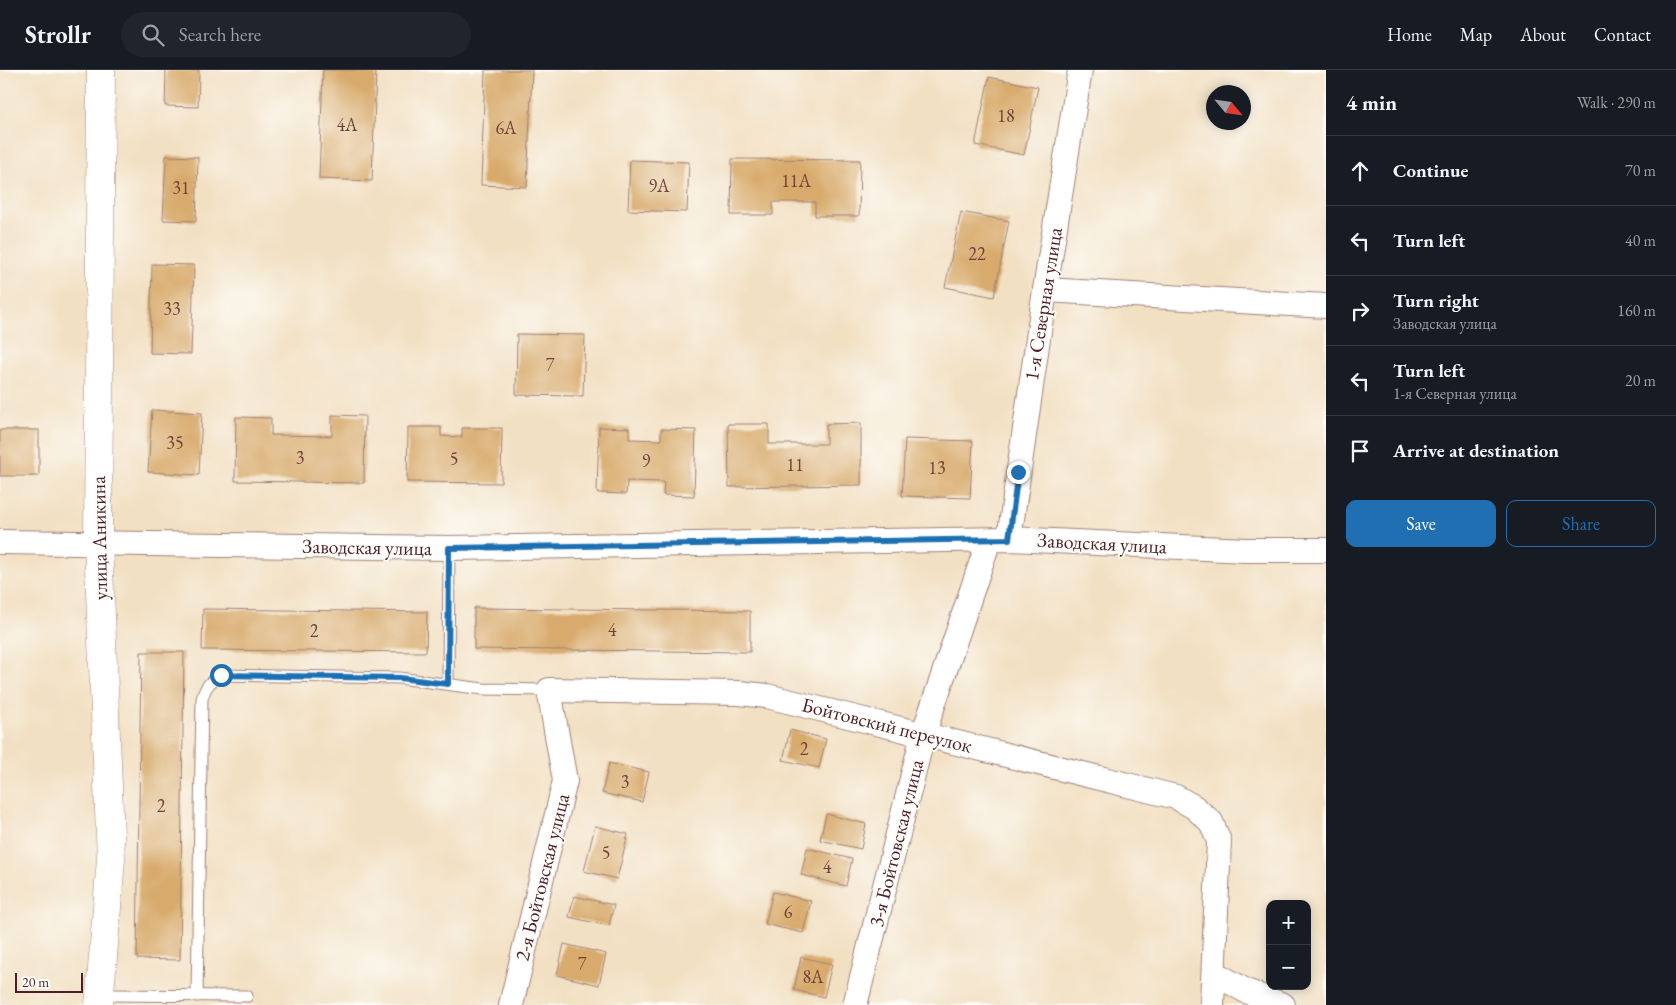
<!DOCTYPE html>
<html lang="en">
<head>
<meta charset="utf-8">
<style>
	:root { --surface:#171b24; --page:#20242c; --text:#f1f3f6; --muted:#9ea1a6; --line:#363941; --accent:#1f6fb2 }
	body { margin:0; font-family:"EB Garamond",serif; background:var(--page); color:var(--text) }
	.controls { position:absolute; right:15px; bottom:15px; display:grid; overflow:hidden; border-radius:10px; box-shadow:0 2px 12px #0003 }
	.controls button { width:45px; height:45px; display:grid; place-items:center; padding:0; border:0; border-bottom:1px solid var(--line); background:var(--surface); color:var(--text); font:25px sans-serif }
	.compass { position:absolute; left:1206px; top:15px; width:45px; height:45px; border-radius:50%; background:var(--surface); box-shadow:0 2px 12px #0003; rotate:119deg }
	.scale { position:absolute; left:15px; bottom:12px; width:68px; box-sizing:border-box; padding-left:5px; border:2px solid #4a1f2b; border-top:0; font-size:14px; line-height:18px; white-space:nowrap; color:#4a1f2b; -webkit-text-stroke:4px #fdfcf7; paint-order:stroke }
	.stop { position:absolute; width:15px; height:15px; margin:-11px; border:4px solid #1f6fb2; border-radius:50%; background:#fff }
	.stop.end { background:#1f6fb2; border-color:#fff; box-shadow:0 1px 5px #0008 }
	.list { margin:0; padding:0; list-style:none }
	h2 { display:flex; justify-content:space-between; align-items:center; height:65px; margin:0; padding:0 20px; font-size:21px }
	h2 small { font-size:16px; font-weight:400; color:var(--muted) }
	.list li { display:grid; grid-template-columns:32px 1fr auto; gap:15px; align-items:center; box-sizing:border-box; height:70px; padding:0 20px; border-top:1px solid var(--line) }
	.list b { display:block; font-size:19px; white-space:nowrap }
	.list p { margin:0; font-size:16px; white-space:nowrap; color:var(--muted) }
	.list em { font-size:16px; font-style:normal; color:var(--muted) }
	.actions { display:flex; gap:10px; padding:15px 20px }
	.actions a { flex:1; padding:11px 0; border:1px solid var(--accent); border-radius:10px; text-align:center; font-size:18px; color:var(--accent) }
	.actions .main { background:var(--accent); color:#fff }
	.icon { flex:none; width:28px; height:28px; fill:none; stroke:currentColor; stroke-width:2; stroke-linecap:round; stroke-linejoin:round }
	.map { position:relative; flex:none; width:1326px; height:935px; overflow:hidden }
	header { display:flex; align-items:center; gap:30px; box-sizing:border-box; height:70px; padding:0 25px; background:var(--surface); border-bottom:1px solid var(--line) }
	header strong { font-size:24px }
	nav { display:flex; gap:28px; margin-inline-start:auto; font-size:18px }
	.search { width:350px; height:45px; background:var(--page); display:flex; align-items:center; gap:12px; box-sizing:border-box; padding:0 18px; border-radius:28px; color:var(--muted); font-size:19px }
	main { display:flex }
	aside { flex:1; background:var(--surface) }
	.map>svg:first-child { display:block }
	.building { fill:#d8aa6c }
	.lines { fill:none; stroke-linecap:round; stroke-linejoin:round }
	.service-casing { stroke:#9e8077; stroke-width:13 }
	.minor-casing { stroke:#9e8077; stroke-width:26 }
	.tertiary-casing { stroke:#9e8077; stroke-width:29 }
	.service { stroke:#fff; stroke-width:11 }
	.minor { stroke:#fff; stroke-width:24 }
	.tertiary { stroke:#fff; stroke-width:28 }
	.route { stroke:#1f6fb2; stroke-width:6 }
	.labels { text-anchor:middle; stroke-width:4; stroke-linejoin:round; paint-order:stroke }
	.number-label { font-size:18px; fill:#6e423b }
	.street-label { font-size:20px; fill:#4a1f2b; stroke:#fdfcf7 }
</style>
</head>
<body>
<header>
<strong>Strollr</strong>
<div class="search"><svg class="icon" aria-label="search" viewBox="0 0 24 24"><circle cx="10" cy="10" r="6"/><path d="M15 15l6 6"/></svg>Search here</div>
<nav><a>Home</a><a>Map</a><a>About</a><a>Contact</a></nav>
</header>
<main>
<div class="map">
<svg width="1326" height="935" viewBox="0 0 1326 935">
	<rect width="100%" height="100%" fill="#fdfcf7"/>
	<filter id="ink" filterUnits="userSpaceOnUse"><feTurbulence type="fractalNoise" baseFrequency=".02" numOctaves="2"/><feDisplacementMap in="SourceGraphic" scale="10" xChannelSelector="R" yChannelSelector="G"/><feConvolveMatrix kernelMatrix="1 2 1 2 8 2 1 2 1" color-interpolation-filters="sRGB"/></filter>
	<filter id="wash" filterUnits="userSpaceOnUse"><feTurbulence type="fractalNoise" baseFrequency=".0096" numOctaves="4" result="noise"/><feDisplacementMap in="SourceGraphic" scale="20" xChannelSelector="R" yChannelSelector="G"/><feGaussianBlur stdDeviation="1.12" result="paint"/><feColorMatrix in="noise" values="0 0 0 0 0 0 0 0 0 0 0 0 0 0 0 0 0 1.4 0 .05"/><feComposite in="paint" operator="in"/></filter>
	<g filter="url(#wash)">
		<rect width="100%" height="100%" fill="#f2e0c3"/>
		<g id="blocks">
			<!-- building -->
			<g class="building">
				<polygon points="166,0 199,0 198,37 165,36"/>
				<polygon points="323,0 376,0 372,111 319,109"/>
				<polygon points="485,0 532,0 527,117 481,115"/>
				<polygon points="989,7 1038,17 1024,85 975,75"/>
				<polygon points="166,86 198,87 196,151 163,150"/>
				<polygon points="732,89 860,90 859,146 815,146 815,132 773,132 773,145 731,145"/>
				<polygon points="630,90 689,92 687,142 628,140"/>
				<polygon points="961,142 1009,151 994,227 945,217"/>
				<polygon points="152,194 194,195 191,284 150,283"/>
				<polygon points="517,264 585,265 583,326 516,325"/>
				<polygon points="152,340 202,343 199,405 148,402"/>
				<polygon points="332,345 365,346 364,413 235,411 236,347 271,348 271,365 332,366"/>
				<polygon points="861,353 861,415 729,417 728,354 769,354 769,374 826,374 826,354"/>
				<polygon points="408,357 441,357 441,366 462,367 462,358 502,358 501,413 407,412"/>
				<polygon points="599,357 629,358 629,369 661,370 661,359 696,360 694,426 663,425 664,412 627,411 626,424 597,423"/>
				<rect x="0" y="360" width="39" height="46"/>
				<polygon points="905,369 973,371 970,428 902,426"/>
				<polygon points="474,538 750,541 750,582 474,579"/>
				<polygon points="203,539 427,542 426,582 202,580"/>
				<polygon points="141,582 184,582 180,890 137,889"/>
				<polygon points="790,660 826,669 819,698 783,690"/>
				<polygon points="609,693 649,702 642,732 602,723"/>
				<polygon points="826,744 866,754 861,779 820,770"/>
				<polygon points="595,756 628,764 617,809 584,801"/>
				<polygon points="807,778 852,789 846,816 801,805"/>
				<polygon points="773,822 811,831 803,863 765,854"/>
				<polygon points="574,826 614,835 609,856 569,847"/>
				<polygon points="564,874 606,884 599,915 557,905"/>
				<polygon points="801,887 832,894 824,927 794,920"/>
			</g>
		</g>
	</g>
	<g filter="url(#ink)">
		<use href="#blocks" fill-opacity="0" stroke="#9e8077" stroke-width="1"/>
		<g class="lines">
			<defs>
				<g id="service">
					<polyline points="448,614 449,478"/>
					<polyline points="100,925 247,926"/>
					<path d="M197,926l5,-297c3,-12 8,-18 19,-24l178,3 84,11 66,1"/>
				</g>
				<g id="minor">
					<polyline points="1045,220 1326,236"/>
					<polyline points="1009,469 1045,220 1080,0"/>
					<polyline points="0,472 449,478 1009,469 1246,480 1326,480"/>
					<polyline points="1214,903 1246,921 1283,935"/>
					<polyline points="511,935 565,711 549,620 739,623 767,626 1176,727 1194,737 1211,752 1219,771 1212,935"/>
					<polyline points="855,935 923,665 989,470"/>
				</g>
				<polyline id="tertiary" points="99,935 111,789 98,473 101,0"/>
			</defs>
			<!-- service casing -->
			<use href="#service" class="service-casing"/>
			<!-- minor casing -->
			<use href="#minor" class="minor-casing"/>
			<!-- tertiary casing -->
			<use href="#tertiary" class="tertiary-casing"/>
			<!-- service -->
			<use href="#service" class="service"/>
			<!-- minor -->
			<use href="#minor" class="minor"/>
			<!-- tertiary -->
			<use href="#tertiary" class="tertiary"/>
		</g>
	</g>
	<g class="lines" filter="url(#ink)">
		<!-- route -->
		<polyline class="route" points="221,605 400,608 448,614 449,478 1009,469 1018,402"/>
	</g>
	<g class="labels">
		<!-- number labels -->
		<g class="number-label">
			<text x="1006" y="52">18</text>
			<text x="347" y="61">4А</text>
			<text x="506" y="64">6А</text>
			<text x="796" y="117">11А</text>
			<text x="659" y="122">9А</text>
			<text x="181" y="124">31</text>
			<text x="977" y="190">22</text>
			<text x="172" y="245">33</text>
			<text x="550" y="301">7</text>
			<text x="175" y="379">35</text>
			<text x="300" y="394">3</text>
			<text x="454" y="395">5</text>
			<text x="646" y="397">9</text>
			<text x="795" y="401">11</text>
			<text x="937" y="404">13</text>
			<text x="612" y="566">4</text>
			<text x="314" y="567">2</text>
			<text x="804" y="685">2</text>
			<text x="625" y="718">3</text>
			<text x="161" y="742">2</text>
			<text x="606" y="789">5</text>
			<text x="827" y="803">4</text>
			<text x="788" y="848">6</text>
			<text x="582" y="900">7</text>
			<text x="813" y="913">8А</text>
		</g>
		<!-- street labels -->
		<g class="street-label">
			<text transform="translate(1043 234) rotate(-81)" y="7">1-я Северная улица</text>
			<text transform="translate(99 468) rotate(-91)" y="7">улица Аникина</text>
			<text transform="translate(1102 473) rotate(3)" y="7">Заводская улица</text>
			<text transform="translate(367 477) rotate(1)" y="7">Заводская улица</text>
			<text transform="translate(887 655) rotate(14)" y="7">Бойтовский переулок</text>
			<text transform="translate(896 773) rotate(-76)" y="7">3-я Бойтовская улица</text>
			<text transform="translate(542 807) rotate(-76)" y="7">2-я Бойтовская улица</text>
		</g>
	</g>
</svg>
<div class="controls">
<button>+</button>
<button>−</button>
</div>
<svg class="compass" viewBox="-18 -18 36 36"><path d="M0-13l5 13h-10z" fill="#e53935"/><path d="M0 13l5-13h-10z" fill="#9ea1a6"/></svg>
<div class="scale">20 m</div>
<div class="stop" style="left:221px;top:605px"></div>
<div class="stop end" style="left:1018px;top:402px"></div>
</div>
<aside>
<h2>4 min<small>Walk · 290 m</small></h2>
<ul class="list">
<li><svg class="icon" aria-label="ahead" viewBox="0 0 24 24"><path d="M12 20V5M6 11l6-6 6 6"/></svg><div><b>Continue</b></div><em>70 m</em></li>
<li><svg class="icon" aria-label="left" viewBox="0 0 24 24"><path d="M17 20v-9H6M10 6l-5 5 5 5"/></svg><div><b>Turn left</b></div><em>40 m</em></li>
<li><svg class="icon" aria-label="right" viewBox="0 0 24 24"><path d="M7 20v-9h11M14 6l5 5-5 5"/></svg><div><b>Turn right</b><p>Заводская улица</p></div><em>160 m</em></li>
<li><svg class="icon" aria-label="left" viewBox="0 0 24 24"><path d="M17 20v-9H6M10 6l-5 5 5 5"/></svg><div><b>Turn left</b><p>1-я Северная улица</p></div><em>20 m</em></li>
<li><svg class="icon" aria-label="arrive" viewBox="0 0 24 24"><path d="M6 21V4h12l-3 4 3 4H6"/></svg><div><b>Arrive at destination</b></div></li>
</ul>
<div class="actions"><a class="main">Save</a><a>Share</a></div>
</aside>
</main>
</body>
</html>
